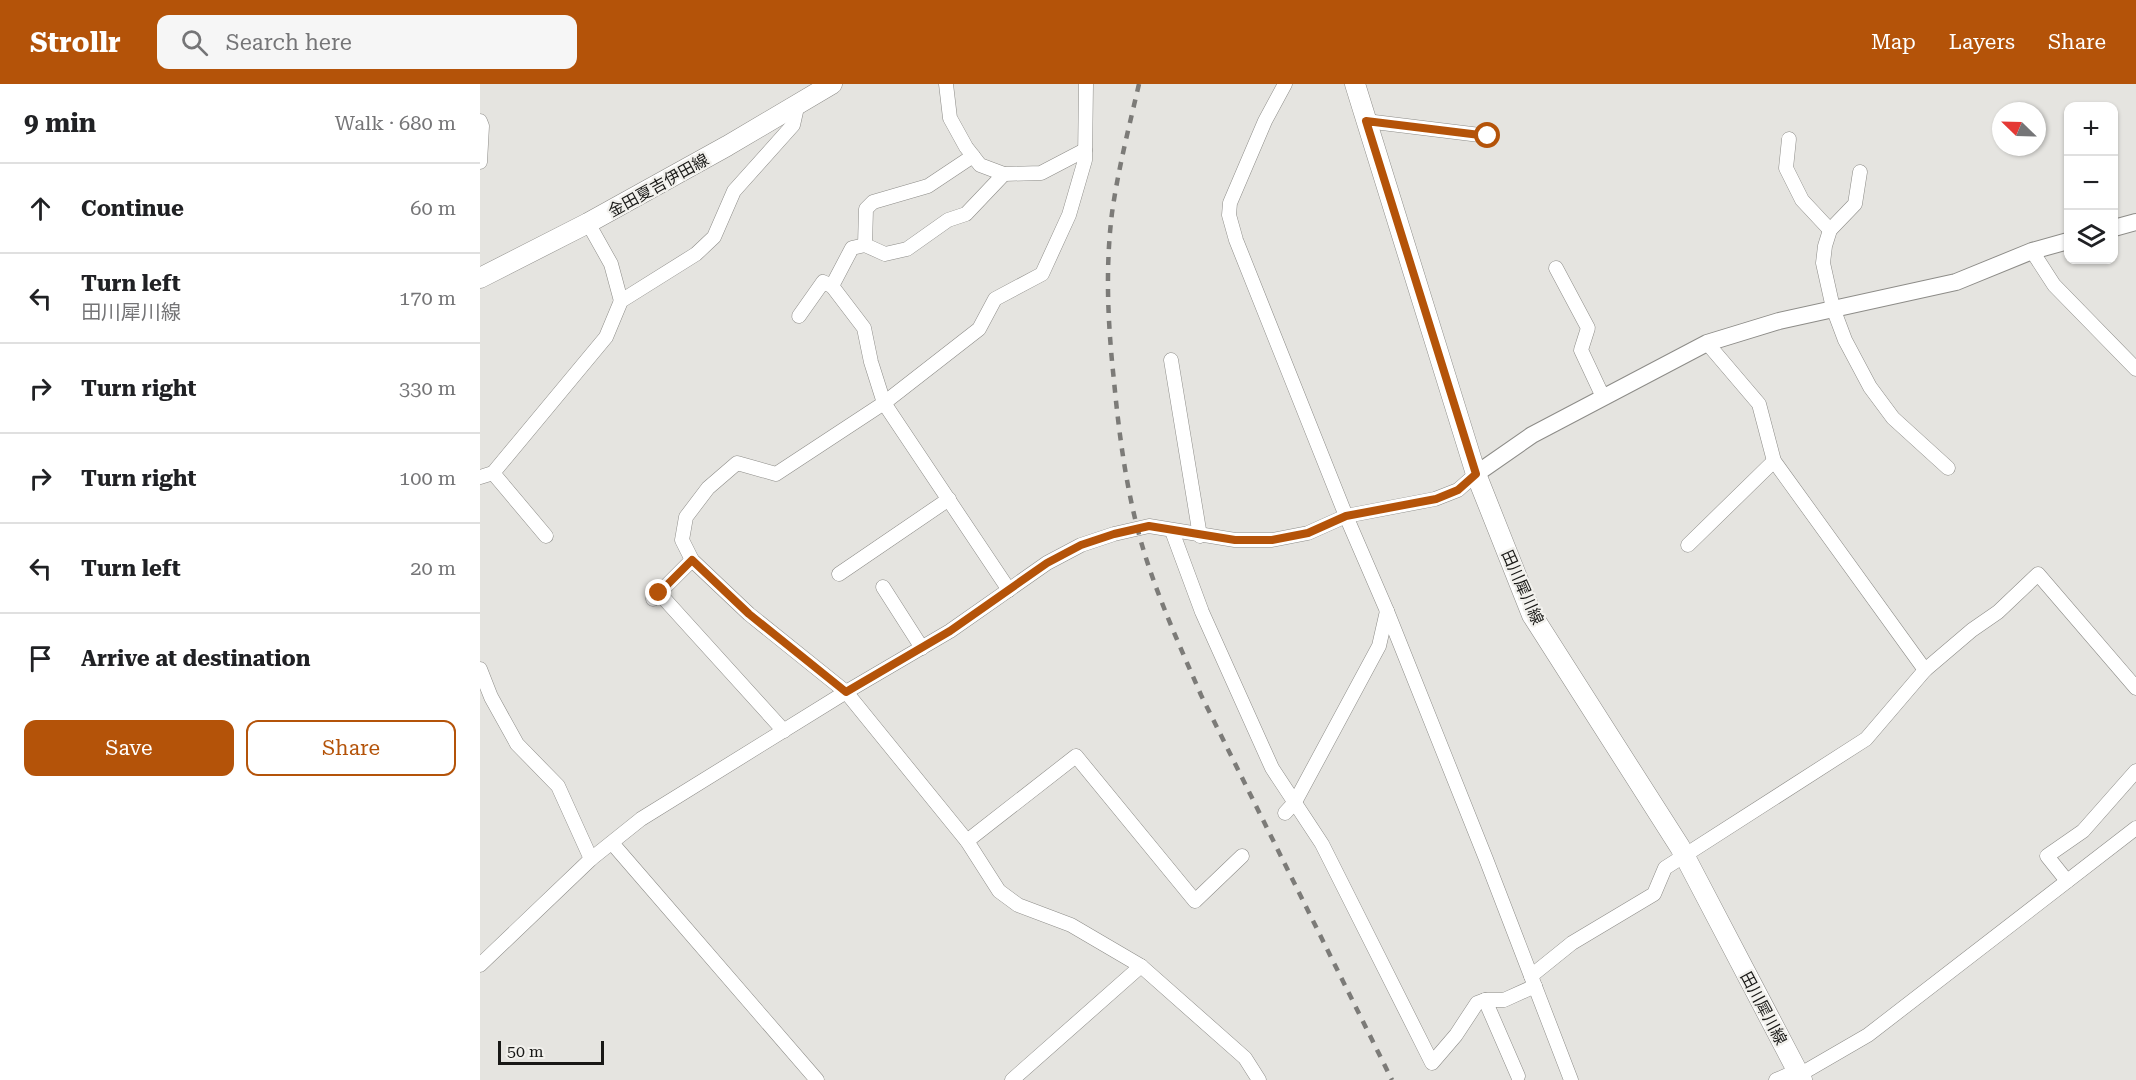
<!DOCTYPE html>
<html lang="en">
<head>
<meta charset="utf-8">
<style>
	:root { --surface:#fff; --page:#f6f6f6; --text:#202124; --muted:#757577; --line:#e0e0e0; --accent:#b45309 }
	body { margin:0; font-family:"Roboto Serif","Noto Sans JP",serif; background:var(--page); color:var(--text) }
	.controls { position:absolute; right:18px; top:18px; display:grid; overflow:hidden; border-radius:12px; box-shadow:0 2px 4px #0004 }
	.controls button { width:54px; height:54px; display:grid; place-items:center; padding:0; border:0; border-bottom:2px solid var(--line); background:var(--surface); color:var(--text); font:30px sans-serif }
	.compass { position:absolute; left:1512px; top:18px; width:54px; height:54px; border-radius:50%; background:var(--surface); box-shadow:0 2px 4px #0004; rotate:293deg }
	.scale { position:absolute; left:18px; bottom:15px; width:106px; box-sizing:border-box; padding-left:6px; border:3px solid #181816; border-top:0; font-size:16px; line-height:21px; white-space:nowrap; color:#181816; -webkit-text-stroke:4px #f2f1ed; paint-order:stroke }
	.stop { position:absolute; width:18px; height:18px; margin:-14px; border:4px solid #b45309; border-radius:50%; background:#fff }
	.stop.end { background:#b45309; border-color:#fff; box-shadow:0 2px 6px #0008 }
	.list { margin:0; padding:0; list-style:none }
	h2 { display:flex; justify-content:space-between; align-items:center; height:78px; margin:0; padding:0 24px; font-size:26px }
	h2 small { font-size:20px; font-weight:400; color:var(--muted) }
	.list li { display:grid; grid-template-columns:39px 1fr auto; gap:18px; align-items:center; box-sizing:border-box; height:90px; padding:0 24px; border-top:2px solid var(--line) }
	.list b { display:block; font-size:22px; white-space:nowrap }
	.list p { margin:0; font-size:20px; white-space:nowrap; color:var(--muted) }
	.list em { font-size:20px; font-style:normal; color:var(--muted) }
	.actions { display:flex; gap:12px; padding:18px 24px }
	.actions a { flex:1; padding:14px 0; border:2px solid var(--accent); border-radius:12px; text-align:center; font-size:21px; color:var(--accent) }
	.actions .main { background:var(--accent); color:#fff }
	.icon { flex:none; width:33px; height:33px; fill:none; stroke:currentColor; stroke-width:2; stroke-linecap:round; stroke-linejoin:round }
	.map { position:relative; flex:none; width:1656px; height:996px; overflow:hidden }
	header { display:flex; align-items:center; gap:36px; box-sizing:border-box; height:84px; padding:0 30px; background:var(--accent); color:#fff }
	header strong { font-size:28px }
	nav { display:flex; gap:33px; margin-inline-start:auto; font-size:21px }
	.search { width:420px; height:54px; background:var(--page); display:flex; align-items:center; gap:15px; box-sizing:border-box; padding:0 21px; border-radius:12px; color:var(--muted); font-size:22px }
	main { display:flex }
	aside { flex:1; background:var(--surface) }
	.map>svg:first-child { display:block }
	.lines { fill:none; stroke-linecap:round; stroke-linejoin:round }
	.minor-casing { stroke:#8d8c88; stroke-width:15 }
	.tertiary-casing { stroke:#8d8c88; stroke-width:18 }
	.secondary-casing { stroke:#8d8c88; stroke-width:21 }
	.minor { stroke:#fff; stroke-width:14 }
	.tertiary { stroke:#fff; stroke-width:16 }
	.secondary { stroke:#fff; stroke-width:20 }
	.rail { stroke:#7c7b78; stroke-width:4.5; stroke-dasharray:8 8; stroke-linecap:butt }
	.route { stroke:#b45309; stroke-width:8 }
	.labels { text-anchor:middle; stroke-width:4.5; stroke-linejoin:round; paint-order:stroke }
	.street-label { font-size:16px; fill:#181816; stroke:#f2f1ed }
</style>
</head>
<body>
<header>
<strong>Strollr</strong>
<div class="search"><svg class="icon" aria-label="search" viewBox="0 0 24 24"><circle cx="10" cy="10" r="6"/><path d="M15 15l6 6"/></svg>Search here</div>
<nav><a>Map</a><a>Layers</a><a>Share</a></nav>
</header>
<main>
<aside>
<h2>9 min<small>Walk · 680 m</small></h2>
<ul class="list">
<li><svg class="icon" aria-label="ahead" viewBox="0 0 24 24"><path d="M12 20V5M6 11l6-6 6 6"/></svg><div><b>Continue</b></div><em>60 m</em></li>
<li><svg class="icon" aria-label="left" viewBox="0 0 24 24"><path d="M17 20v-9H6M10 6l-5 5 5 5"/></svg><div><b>Turn left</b><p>田川犀川線</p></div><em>170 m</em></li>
<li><svg class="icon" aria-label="right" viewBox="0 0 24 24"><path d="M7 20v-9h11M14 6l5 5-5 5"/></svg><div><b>Turn right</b></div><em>330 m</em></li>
<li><svg class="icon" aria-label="right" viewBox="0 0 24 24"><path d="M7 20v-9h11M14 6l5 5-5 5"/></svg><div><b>Turn right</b></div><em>100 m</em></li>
<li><svg class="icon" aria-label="left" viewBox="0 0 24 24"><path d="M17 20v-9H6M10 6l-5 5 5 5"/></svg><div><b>Turn left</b></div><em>20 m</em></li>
<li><svg class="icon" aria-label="arrive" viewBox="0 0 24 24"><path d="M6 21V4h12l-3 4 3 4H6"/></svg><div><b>Arrive at destination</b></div></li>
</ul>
<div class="actions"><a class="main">Save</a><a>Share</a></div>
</aside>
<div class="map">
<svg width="1656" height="996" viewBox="0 0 1656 996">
	<rect width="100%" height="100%" fill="#e5e4e0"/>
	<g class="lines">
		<defs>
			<g id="minor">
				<polyline points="466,0 470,34 486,63 500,81 524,90 561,89 605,66"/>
				<polyline points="805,0 785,37 750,119 749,131 756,156 866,432 907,527 1006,775 1091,996"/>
				<polyline points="0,37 2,42 0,78"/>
				<polyline points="886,37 1008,52"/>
				<polyline points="1309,55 1306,84 1322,116 1350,146"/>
				<polyline points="1380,88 1375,120 1350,146 1345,162 1343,179 1353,224 1365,256 1390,303 1413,334 1468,384"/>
				<polyline points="524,90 486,130 468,136 427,165 405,170 385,161 372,164 352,202 384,244 391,278 404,319 296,390 257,379 228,404 206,433 202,456 212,476 269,530 366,608 487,757 519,807 538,821 591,841 661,882 765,974 779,996"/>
				<polyline points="108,139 131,180 141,217"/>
				<polyline points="385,161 386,125 393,118 448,102 493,72"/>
				<polyline points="1552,167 1574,201 1656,285"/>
				<polyline points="1076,184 1108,244 1101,266 1123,313"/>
				<polyline points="319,232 343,198 352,202"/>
				<polyline points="1227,259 1279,320 1294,377 1445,586"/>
				<polyline points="691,276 720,452"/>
				<polyline points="13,389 66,452"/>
				<polyline points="0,393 13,389 126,253 141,217 216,170 234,153 254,107 313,41 318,19"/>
				<polyline points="692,447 722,528 792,684 842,760 952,979 976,951 997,919 1005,916 1024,916 1055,902"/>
				<polyline points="1208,461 1294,377"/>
				<polyline points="359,490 469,415"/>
				<polyline points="403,503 442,564"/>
				<polyline points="529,506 404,319 499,245 515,215 562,190 589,131 605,76 606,0"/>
				<polyline points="179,509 304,647"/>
				<polyline points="173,515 212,476"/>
				<polyline points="0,585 11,613 37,660 78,702 111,775"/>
				<polyline points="805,729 815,718 899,562 907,527"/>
				<polyline points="487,757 596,672 715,817 762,772"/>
				<polyline points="132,759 337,996"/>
				<polyline points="1587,797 1567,772 1603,747 1656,687"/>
				<polyline points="0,881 111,775 161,735 366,608 470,547 567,479 601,461 634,450 669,442 755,456 792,456 828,449 866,432 955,415 978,406 996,390"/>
				<polyline points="1051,892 1092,859 1174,810 1185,784 1386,655 1445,586 1492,546 1518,528 1558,490 1656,604"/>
				<polyline points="1005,916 1038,992"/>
				<polyline points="1319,991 1388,951 1656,744"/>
				<polyline points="532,996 661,882"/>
				<polyline points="1296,996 1317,987"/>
			</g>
			<g id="tertiary">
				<polyline points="1634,144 1656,138"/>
				<polyline points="996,390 1052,351 1227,259 1299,237 1476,198 1552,167 1588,157"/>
			</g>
			<g id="secondary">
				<polyline points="875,0 996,390 1052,531 1200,763 1322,996"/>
				<polyline points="0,194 108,139 247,62 352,0"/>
			</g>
		</defs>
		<!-- minor casing -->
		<use href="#minor" class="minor-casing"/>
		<!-- tertiary casing -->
		<use href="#tertiary" class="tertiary-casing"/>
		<!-- secondary casing -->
		<use href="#secondary" class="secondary-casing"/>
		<!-- minor -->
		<use href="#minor" class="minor"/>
		<!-- tertiary -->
		<use href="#tertiary" class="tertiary"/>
		<!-- secondary -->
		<use href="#secondary" class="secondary"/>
		<!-- rail -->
		<path class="rail" d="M659,0c-10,43 -21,86 -27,129 -7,57 -4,112 2,168 5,53 12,106 26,157 15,54 39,106 61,157l191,385"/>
	</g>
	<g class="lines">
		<!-- route -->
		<polyline class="route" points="179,509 212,476 269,530 366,608 470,547 567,479 601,461 634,450 669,442 755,456 792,456 828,449 866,432 956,415 978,406 996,390 886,37 1008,52"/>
	</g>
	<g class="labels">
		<!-- street labels -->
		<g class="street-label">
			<text transform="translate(178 101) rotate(-29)" y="6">金田夏吉伊田線</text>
			<text transform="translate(1043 503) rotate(66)" y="6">田川犀川線</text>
			<text transform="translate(1284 924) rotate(62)" y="6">田川犀川線</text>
		</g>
	</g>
</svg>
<div class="controls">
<button>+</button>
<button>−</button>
<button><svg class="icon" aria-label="layers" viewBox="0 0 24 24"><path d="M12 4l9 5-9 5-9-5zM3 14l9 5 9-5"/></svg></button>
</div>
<svg class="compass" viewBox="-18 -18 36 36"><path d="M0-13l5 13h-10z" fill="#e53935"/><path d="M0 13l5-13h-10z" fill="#757577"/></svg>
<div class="scale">50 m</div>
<div class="stop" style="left:1008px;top:52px"></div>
<div class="stop end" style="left:179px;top:509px"></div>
</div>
</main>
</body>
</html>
